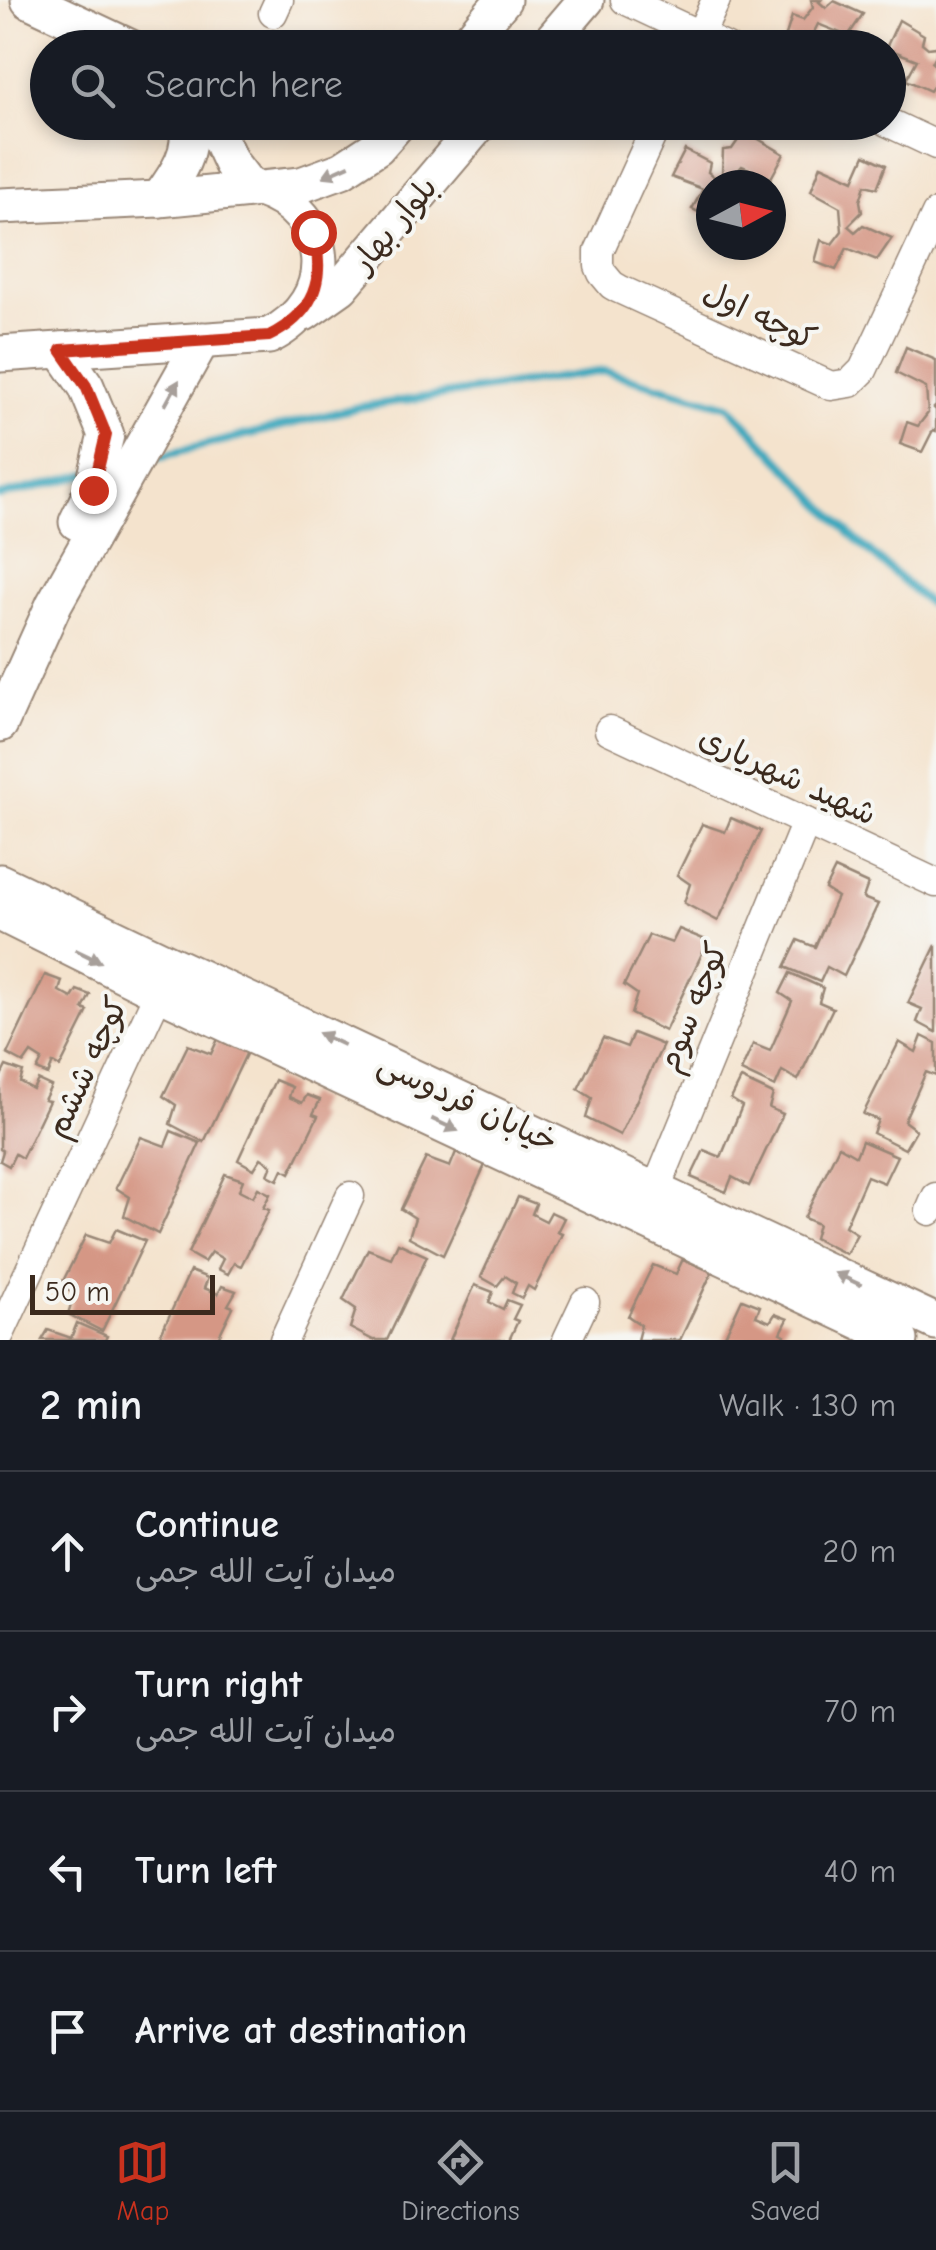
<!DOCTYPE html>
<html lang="en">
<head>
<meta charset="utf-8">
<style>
	:root { --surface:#171b24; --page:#20242c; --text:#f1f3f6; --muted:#9ea1a6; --line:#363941; --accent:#c8321e }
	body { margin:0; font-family:"Comic Neue","Playpen Sans Arabic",sans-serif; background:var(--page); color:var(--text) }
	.compass { position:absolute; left:696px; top:170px; width:90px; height:90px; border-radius:50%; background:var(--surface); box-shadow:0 5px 15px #0003; rotate:83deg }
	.scale { position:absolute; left:30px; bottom:25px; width:185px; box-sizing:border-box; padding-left:10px; border:5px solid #3b2a1e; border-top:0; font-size:28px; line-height:35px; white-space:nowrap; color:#3b2a1e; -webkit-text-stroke:8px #f6f6f2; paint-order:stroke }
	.stop { position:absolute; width:30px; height:30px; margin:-22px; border:8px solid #c8321e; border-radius:50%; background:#fff }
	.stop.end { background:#c8321e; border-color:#fff; box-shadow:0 2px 10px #0008 }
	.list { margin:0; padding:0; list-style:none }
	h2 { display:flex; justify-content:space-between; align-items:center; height:130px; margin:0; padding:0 40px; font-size:42px }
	h2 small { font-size:32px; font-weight:400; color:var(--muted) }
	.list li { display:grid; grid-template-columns:65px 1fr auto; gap:30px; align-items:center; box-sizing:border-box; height:160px; padding:0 40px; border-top:2px solid var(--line) }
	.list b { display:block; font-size:38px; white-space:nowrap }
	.list p { margin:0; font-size:32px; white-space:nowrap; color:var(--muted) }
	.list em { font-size:32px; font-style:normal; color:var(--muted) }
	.icon { flex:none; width:55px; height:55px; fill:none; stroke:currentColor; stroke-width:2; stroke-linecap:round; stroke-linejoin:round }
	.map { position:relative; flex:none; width:936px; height:1340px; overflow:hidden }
	.search { position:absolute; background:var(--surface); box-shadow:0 5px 15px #0003; left:30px; right:30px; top:30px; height:110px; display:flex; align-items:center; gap:25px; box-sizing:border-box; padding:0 35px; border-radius:55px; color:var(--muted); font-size:38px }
	.sheet { height:770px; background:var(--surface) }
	nav { display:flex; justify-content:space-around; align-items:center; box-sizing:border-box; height:140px; border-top:2px solid var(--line); background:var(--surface); font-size:28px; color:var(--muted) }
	nav a { display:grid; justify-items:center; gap:5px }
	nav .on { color:var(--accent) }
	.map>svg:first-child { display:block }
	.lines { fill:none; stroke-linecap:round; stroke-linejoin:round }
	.stream { stroke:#3da8bd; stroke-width:8 }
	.building { fill:#d59785 }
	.minor-casing { stroke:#988676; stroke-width:31 }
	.tertiary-casing { stroke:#988676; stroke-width:39 }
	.minor { stroke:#fff; stroke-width:28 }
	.tertiary { stroke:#fff; stroke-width:35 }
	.oneway { fill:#a79f9a }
	.route { stroke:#c8321e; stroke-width:12 }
	.labels { text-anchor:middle; stroke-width:8; stroke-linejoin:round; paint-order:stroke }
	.street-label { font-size:32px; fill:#3b2a1e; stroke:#f6f6f2 }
</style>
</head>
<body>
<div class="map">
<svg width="936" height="1340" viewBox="0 0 936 1340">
	<rect width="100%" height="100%" fill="#f6f6f2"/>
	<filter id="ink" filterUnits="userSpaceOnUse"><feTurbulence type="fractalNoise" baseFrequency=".01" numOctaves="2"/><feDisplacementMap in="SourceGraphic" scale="20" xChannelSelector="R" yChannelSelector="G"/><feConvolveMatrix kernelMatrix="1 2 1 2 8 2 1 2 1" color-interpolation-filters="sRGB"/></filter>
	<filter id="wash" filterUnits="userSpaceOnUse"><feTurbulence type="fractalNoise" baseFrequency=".0048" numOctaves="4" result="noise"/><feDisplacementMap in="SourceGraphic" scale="40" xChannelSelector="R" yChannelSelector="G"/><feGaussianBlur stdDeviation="2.25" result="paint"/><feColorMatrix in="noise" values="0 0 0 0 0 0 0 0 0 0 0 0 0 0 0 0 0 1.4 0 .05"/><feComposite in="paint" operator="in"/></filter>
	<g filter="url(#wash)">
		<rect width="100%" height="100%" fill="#f4e3cd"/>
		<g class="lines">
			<!-- stream -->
			<g class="stream">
				<polyline points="150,459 359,407 605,371 729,406 854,538 936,610"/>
				<polyline points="0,496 88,474"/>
			</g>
		</g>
		<g id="blocks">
			<!-- building -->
			<g class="building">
				<polygon points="811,0 821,0 819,2 826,8 834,1 863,14 848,36 818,24 807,46 785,38 792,16 803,20 813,7"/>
				<polygon points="899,20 924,35 922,43 928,48 936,47 936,55 932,63 936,66 936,82 930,91 906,80 917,60 886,48"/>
				<polygon points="733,122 761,122 755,137 784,154 771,178 742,166 730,179 720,185 711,185 711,218 692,209 703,189 671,177 685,150 710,163 708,172 714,177 722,175 723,150 732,149 741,136 729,131"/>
				<polygon points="865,155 886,165 877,188 865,185 860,201 862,212 848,226 855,232 863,225 892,238 877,260 847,248 836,270 815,262 821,240 832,244 842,231 840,207 811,191 821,165 854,180"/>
				<polygon points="906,347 936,360 936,406 934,408 936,410 936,431 933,430 922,452 900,444 907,422 918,426 928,413 926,388 896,373"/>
				<polygon points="731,818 761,831 718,921 684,903 690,884 677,875 702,824 725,832"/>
				<polygon points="835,869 868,884 863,898 878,904 844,976 827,967 820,982 785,967 798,940 815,947 837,897 825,889"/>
				<polygon points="679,929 708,941 665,1031 631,1014 637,994 624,985 649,935 672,943"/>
				<polygon points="936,945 936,1032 917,1022 922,1009 908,1003"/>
				<polygon points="790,973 823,988 819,1002 833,1008 798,1080 782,1071 775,1087 741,1071 753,1044 770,1051 792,1001 780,993"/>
				<polygon points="45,975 62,981 59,991 72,998 77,990 90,995 83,1009 88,1011 60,1067 53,1063 48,1075 37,1070 42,1060 31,1053 24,1063 7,1054"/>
				<polygon points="633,1033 663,1045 620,1135 586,1118 592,1098 578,1089 603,1038 627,1047"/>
				<polygon points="922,1036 936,1043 936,1076 926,1072 904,1121 916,1130 905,1149 873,1133 878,1120 863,1114 899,1042 916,1052"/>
				<polygon points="218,1039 247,1052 204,1142 170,1124 176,1105 163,1096 188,1045 211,1054"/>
				<polygon points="6,1066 23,1072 20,1082 33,1089 38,1080 51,1086 44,1100 49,1101 22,1158 15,1154 9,1166 0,1161 3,1151 0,1149 0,1078"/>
				<polygon points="741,1079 773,1094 769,1108 783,1114 749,1186 732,1177 726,1192 691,1177 704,1150 721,1157 742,1106 731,1099"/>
				<polygon points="275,1080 292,1087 289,1097 302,1103 307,1095 320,1100 313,1114 318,1116 290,1173 283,1169 278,1180 268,1175 272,1165 261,1158 254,1169 238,1160"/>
				<polygon points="171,1131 200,1143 158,1234 124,1216 130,1197 116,1188 141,1137 165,1146"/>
				<polygon points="862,1141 897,1156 884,1183 867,1176 845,1226 857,1234 846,1254 814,1238 818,1224 804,1218 839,1146 856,1156"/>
				<polygon points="456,1152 485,1165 443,1255 409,1237 415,1218 401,1209 426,1158 450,1167"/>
				<polygon points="225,1174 243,1180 239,1190 253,1197 258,1188 270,1194 263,1208 269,1210 241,1266 234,1263 228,1274 218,1269 223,1259 211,1252 204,1262 188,1253"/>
				<polygon points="518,1197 536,1204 532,1214 546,1221 551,1212 564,1218 557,1232 562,1234 534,1290 528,1286 522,1298 512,1293 516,1283 505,1276 497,1286 481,1277"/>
				<polygon points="116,1229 145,1241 102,1331 68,1314 74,1294 61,1285 86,1235 109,1243"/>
				<polygon points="398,1243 427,1256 387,1340 373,1340 350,1328 356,1309 343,1300 368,1249 391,1258"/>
				<polygon points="683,1259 712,1272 680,1340 637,1340 641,1325 628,1316 653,1265 676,1274"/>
				<polygon points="190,1271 208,1278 204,1288 218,1294 222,1286 236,1291 228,1305 233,1307 217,1340 158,1340"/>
				<polygon points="475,1285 493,1292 489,1302 503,1309 507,1300 520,1305 513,1319 518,1321 509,1340 450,1340"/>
				<polygon points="742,1299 760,1306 756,1316 770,1322 775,1314 788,1319 781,1333 785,1335 783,1340 723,1340"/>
				<polygon points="77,1323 107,1336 105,1340 42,1340 48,1330 71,1338"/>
			</g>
		</g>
	</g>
	<g filter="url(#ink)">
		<use href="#blocks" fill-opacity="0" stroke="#988676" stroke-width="2.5"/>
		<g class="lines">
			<defs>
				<g id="minor">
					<polyline points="625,0 727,48"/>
					<polyline points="273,13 279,0"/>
					<polyline points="694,48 716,0"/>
					<polyline points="658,122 599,251 599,266 602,273 612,285 619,289 831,386 850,383 863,370 936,214"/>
					<polyline points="887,122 936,145"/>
					<polyline points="609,730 936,883"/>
					<polyline points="648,1209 806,822"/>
					<polyline points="930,1211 936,1197"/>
					<polyline points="0,1334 159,992"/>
					<polyline points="284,1340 350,1196"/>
					<polyline points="567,1340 585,1302"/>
				</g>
				<g id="tertiary">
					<polyline points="29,0 131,48"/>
					<polyline points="463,48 503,0"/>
					<polyline points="545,48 586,0"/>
					<polyline points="212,122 231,163 251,189"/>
					<path d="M159,199c16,-22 36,-48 27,-77"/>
					<polyline points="0,206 159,199 301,185 342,170 377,147 399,122"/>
					<polyline points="304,313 341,287 481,122"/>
					<polyline points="61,350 86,386 106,435 93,489 77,522"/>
					<path d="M0,354l269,-18c71,-35 65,-123 -10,-147"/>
					<polyline points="0,724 54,604 202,340"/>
					<polyline points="0,882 171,964 936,1322"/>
					<polyline points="0,913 159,992 900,1340"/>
				</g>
			</defs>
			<!-- minor casing -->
			<use href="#minor" class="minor-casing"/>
			<!-- tertiary casing -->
			<use href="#tertiary" class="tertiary-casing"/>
			<!-- minor -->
			<use href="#minor" class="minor"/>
			<!-- tertiary -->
			<use href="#tertiary" class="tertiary"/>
		</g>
		<!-- one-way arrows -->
		<defs><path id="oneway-solid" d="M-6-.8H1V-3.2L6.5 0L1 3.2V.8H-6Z" transform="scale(2.5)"/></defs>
		<g class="oneway">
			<use href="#oneway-solid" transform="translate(336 171) rotate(156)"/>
			<use href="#oneway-solid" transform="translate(172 393) rotate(-61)"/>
			<use href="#oneway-solid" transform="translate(88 956) rotate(26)"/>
			<use href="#oneway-solid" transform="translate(331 1039) rotate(-155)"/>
			<use href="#oneway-solid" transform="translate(445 1125) rotate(25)"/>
			<use href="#oneway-solid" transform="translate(848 1279) rotate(-155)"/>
		</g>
	</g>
	<g class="lines" filter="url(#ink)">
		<!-- route -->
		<path class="route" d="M93,490l13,-55 -20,-49 -25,-36 208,-14c44,-22 58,-56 44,-104"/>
	</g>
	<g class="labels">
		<!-- street labels -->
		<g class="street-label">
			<text transform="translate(394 224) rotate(-50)" y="11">بلوار بهار</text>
			<text transform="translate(760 315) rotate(25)" y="11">کوچه اول</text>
			<text transform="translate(788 775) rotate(25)" y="11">شهید شهریاری</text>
			<text transform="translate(692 1007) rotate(-68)" y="11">کوچه سوم</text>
			<text transform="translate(86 1067) rotate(-65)" y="11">کوچه ششم</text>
			<text transform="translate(468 1102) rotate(25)" y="11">خیابان فردوسی</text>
		</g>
	</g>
</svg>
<svg class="compass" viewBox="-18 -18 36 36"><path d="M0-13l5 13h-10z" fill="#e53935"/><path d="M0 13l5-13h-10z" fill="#9ea1a6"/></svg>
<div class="scale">50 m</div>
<div class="stop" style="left:313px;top:232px"></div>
<div class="stop end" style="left:93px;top:490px"></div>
<div class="search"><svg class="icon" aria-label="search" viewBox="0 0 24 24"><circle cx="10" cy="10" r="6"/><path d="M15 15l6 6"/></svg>Search here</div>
</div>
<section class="sheet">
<h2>2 min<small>Walk · 130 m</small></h2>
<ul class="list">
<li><svg class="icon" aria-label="ahead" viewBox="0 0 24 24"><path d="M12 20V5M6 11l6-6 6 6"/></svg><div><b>Continue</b><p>میدان آیت الله جمی</p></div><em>20 m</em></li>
<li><svg class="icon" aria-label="right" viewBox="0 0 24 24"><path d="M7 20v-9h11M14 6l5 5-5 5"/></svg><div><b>Turn right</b><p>میدان آیت الله جمی</p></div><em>70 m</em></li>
<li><svg class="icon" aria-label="left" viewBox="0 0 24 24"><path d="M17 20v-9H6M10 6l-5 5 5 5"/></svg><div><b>Turn left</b></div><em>40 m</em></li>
<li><svg class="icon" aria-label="arrive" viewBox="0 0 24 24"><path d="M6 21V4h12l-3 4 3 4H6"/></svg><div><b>Arrive at destination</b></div></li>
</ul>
</section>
<nav>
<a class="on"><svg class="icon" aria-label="map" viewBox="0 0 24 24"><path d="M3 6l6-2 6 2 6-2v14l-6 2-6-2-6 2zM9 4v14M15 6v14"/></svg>Map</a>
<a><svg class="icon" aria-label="directions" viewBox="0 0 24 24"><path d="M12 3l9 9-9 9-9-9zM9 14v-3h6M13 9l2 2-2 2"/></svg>Directions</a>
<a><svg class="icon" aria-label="saved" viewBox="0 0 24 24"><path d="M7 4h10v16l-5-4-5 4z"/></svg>Saved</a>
</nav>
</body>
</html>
